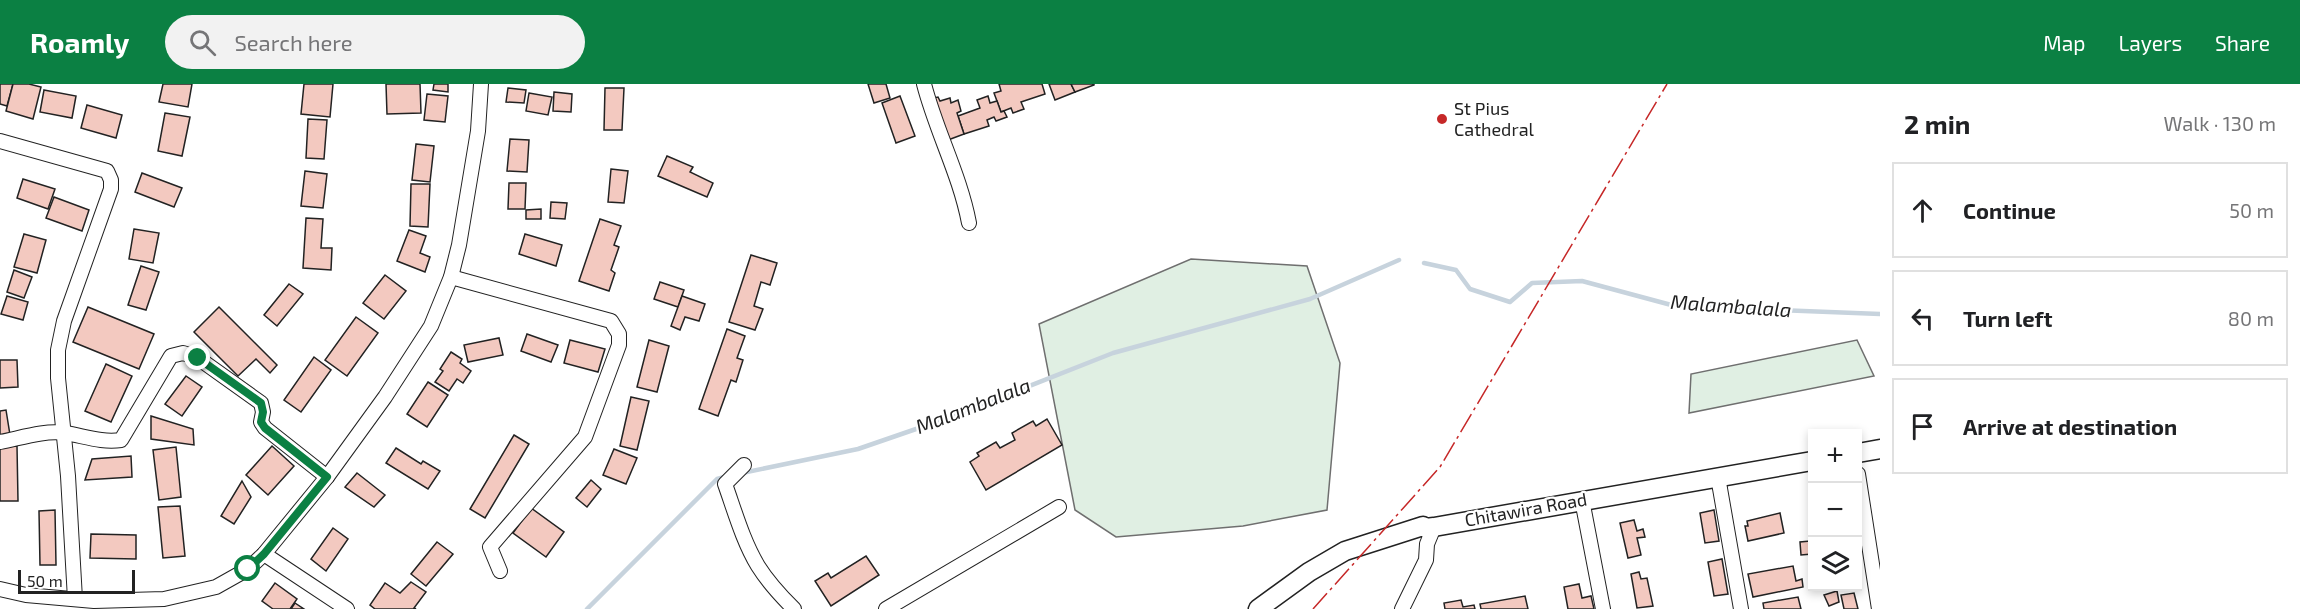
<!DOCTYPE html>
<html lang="en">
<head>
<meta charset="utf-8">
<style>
	:root { --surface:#fff; --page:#f2f2f2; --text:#202124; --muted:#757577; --line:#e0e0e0; --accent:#0b8043 }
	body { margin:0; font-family:"Exo 2",sans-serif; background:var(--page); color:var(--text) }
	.controls { position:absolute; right:18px; bottom:18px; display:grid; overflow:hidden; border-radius:0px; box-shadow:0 3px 9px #0003 }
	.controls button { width:54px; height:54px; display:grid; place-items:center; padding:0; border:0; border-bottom:2px solid var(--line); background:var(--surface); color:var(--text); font:30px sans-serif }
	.scale { position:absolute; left:18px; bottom:15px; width:117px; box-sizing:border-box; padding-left:6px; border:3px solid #222; border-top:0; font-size:16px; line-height:21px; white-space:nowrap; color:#222; -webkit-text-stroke:4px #fff; paint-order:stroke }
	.stop { position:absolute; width:18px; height:18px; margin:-14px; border:4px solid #0b8043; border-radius:50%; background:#fff }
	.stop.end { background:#0b8043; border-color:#fff; box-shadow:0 2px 6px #0008 }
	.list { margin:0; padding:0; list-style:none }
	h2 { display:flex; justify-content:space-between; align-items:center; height:78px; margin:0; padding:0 24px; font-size:26px }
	h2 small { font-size:20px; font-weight:400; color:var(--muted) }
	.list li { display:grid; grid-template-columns:39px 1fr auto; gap:18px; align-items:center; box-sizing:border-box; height:96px; margin:0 12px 12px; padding:0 12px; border:2px solid var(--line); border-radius:0px }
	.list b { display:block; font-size:22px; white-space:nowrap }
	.list em { font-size:20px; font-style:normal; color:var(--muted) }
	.icon { flex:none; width:33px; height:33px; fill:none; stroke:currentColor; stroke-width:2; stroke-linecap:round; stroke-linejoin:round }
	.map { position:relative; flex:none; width:1880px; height:525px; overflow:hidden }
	header { display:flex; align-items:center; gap:36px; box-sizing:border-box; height:84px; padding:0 30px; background:var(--accent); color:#fff }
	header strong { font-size:28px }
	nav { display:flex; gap:33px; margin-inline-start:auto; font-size:21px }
	.search { width:420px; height:54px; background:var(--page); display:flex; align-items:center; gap:15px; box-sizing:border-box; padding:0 21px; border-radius:33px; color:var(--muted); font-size:22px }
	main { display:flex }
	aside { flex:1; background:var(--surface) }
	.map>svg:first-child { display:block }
	.green { fill:#e0efe3; stroke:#6f6f6f; stroke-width:1.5 }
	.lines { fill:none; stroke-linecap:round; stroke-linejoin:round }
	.stream { stroke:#c7d3dd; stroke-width:4.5 }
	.building { fill:#f3c9c0; stroke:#222; stroke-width:1.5 }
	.minor-casing { stroke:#222; stroke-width:16 }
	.tertiary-casing { stroke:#222; stroke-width:21 }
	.minor { stroke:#fff; stroke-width:14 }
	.tertiary { stroke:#fff; stroke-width:18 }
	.power { stroke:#c62828; stroke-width:1.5; stroke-dasharray:21 4.5 3 4.5; stroke-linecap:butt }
	.route { stroke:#0b8043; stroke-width:8 }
	.poi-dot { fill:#c62828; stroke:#fff; stroke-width:2 }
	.labels { text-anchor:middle; stroke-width:4.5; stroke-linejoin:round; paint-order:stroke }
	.poi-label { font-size:18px; fill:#222; stroke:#fff; text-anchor:start }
	.street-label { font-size:18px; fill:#222; stroke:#fff }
	.water-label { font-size:20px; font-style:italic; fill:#222; stroke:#fff }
</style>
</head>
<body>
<header>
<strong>Roamly</strong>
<div class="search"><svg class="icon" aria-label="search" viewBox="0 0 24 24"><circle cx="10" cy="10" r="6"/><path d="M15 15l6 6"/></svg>Search here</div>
<nav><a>Map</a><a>Layers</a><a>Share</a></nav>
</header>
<main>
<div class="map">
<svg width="1880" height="525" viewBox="0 0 1880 525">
	<rect width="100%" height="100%" fill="#fff"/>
	<!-- green -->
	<g class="green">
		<polygon points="1191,175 1307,182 1340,279 1327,426 1243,442 1116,453 1075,426 1039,240"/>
		<polygon points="1857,256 1874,292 1689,329 1691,290"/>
	</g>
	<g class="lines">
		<!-- stream -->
		<g class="stream">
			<polyline points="1424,179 1456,186 1470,205 1510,218 1532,199 1582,197 1675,222 1880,230"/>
			<polyline points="742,389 858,365 948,334 1113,269 1310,215 1399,176"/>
			<polyline points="587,525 717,395 728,392"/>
		</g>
	</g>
	<!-- building -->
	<g class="building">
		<polygon points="0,0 13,0 7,22 0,20"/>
		<polygon points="13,0 29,0 41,3 33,35 6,27"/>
		<polygon points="163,0 192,0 188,23 159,18"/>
		<polygon points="304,0 333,0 330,33 301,30"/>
		<polygon points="386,0 420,0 421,29 387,30"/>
		<polygon points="434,0 448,0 448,8 433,6"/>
		<polygon points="868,0 886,0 890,14 874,19"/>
		<polygon points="999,0 1042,0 1045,10 1021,18 1024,25 1013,29 1011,24 1001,28 994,9 1001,7"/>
		<polygon points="1049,0 1071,0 1075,8 1055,16"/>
		<polygon points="1071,0 1094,0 1094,1 1075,8"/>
		<polygon points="508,4 526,6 524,19 506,18"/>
		<polygon points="605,4 624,4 622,46 604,46"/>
		<polygon points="44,6 76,12 72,34 40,28"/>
		<polygon points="554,8 572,10 571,28 553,27"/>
		<polygon points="529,9 552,13 548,31 526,27"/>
		<polygon points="427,10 448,12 445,38 424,36"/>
		<polygon points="900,12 915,52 896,59 882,19"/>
		<polygon points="988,12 990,19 997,17 1001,28 1004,27 1007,33 996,37 994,33 987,36 989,42 964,50 958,32 980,24 977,16"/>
		<polygon points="938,13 940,17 950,14 951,19 958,16 961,27 957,29 964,50 948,56 933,14"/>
		<polygon points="87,21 122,31 116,54 81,44"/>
		<polygon points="165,29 190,33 182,72 158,67"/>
		<polygon points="308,35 327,36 324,75 306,74"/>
		<polygon points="510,55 529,56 527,88 507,87"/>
		<polygon points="416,60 434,62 430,98 412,96"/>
		<polygon points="667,72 693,83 690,88 713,99 707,113 658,92"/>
		<polygon points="611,85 628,87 624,119 608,118"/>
		<polygon points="305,87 327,90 323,124 301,122"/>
		<polygon points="142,89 182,104 174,123 135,108"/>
		<polygon points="23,95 55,105 48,125 17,114"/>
		<polygon points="509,99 526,99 525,125 508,125"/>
		<polygon points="411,100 430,100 428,143 410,142"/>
		<polygon points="54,113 89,126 82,147 46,134"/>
		<polygon points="551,118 567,119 565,135 550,134"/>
		<polygon points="541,125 541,135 526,135 526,126"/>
		<polygon points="306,134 323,135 321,164 332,164 331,186 303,184"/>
		<polygon points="600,135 621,142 614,161 619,163 611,186 615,189 609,207 579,197"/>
		<polygon points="134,145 159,149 153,179 129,175"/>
		<polygon points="409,146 426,152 420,169 430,173 425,188 397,177"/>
		<polygon points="24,150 46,156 37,189 14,183"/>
		<polygon points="525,150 562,161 556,182 519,170"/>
		<polygon points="751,171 777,179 770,201 761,198 754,222 763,225 755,246 729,238"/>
		<polygon points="141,182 159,188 146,226 128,221"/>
		<polygon points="14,186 32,193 24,214 7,208"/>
		<polygon points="385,191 406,207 384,235 363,219"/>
		<polygon points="660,198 684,206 678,223 654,215"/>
		<polygon points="289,200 303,210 277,242 264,231"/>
		<polygon points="7,212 28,218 23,236 1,230"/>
		<polygon points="682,212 705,220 699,237 685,233 680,246 671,242"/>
		<polygon points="88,223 154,250 139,285 73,258"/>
		<polygon points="219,223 277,281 270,289 256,275 238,292 194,248"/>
		<polygon points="356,233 378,249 347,292 325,276"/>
		<polygon points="727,245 745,252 737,274 743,276 736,298 731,296 718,332 699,325"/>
		<polygon points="527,250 558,261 551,278 521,267"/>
		<polygon points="499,254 503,271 468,278 464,261"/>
		<polygon points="570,256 605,265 598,288 564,279"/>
		<polygon points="649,256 669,262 657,308 637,303"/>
		<polygon points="451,268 462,275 460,279 471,287 463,299 457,295 449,307 435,298 443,287 440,285"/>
		<polygon points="314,273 331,286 301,328 284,316"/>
		<polygon points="0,276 17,276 18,303 0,304"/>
		<polygon points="106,280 132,292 111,338 85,327"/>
		<polygon points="186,292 202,303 182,332 165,320"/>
		<polygon points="428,298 448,311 427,343 407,330"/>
		<polygon points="631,313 649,317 637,366 620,362"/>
		<polygon points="6,326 10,351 0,353 0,327"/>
		<polygon points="151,332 193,345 194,361 151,355"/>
		<polygon points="1047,335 1062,361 986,406 970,378 979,372 977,369 996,358 1000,364 1015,356 1012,349 1033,337 1036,342"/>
		<polygon points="514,351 529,360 485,434 470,425"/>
		<polygon points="17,362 18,417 0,417 0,363"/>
		<polygon points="272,362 294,382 268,411 246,391"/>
		<polygon points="176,363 181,413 159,416 153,366"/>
		<polygon points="396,364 421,380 423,377 440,387 428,405 386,379"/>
		<polygon points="614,365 637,374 626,400 603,391"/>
		<polygon points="131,372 132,393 85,396 92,375"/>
		<polygon points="357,389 385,411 374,423 345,403"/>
		<polygon points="591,396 601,405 587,423 576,414"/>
		<polygon points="242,397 251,413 234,440 221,432"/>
		<polygon points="180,422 185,472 163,474 158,423"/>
		<polygon points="531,424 564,448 546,473 513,449"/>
		<polygon points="55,426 56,481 40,481 39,427"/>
		<polygon points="1714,426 1719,457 1705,459 1700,429"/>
		<polygon points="1780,429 1784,449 1748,457 1745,442 1748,442 1747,437"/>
		<polygon points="1634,436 1637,447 1643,445 1645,453 1637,454 1641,471 1628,474 1620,439"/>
		<polygon points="333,444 348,455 326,487 311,475"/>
		<polygon points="91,450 136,451 136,475 90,474"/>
		<polygon points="1810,457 1812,470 1801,471 1800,458"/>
		<polygon points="437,458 453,470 426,502 411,490"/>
		<polygon points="866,472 879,491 831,522 815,497 828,489 831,494"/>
		<polygon points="1722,475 1728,510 1714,512 1708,478"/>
		<polygon points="1793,482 1796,497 1802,495 1803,503 1753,513 1748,490"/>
		<polygon points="1639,488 1641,495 1647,494 1653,522 1637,524 1631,490"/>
		<polygon points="411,498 426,508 414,524 416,525 375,525 370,521 385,499 400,509"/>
		<polygon points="275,499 297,515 290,525 273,525 262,517"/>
		<polygon points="1579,500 1582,514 1591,512 1594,525 1568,525 1564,503"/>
		<polygon points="1837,507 1839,518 1829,522 1824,511"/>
		<polygon points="1854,509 1858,525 1844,525 1841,511"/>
		<polygon points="1525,512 1528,525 1481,525 1480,520"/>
		<polygon points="1798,513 1801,525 1764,525 1763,519"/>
		<polygon points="1461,516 1463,523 1474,521 1475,525 1445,525 1444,519"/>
		<polygon points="295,519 304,525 291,525"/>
	</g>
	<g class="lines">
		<defs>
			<g id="minor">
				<path d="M924,0c12,47 36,91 45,139"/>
				<polyline points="0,57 107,87 111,96 111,105 64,237 58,266 58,294 68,392 75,515"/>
				<polyline points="451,193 611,237 619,250 619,261 585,353 490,463 500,487"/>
				<path d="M0,358c21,-4 44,-12 65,-9 19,3 37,10 56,7l50,-84 12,-3 15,5 63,45 2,9 -2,10 4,6 62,49"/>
				<path d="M744,381l-19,19c10,28 18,57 33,82 10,16 23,30 36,43"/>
				<polyline points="1858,390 1879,525"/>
				<polyline points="1718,393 1741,525"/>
				<polyline points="1582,416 1603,525"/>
				<polyline points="264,470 347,525"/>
				<polyline points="0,505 26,511 94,517 164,515 216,503 248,485 264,470 327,393 385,313 431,242 451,193 459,161 478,47 481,0"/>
				<polyline points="886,525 1059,423"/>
				<polyline points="1402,525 1426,476 1427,460 1434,443"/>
			</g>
			<g id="tertiary">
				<polyline points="1858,369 1880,365"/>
				<polyline points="1258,525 1309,488 1345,467 1423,442 1426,444 1434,443 1812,377"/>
			</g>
		</defs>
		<!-- minor casing -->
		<use href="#minor" class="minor-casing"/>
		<!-- tertiary casing -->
		<use href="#tertiary" class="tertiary-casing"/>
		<!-- minor -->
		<use href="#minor" class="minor"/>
		<!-- tertiary -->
		<use href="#tertiary" class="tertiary"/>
		<!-- power -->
		<polyline class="power" points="1313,525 1440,383 1667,0"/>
	</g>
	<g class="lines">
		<!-- route -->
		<polyline class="route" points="198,274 261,319 263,328 261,338 265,344 327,393 264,470 248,485"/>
	</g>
	<!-- markers -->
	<circle class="poi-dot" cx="1442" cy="35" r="6"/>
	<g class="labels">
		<!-- poi labels -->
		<g class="poi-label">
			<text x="1454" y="31">St Pius<tspan x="1454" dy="21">Cathedral</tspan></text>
		</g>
		<!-- street labels -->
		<g class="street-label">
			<text transform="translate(1526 426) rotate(-10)" y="6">Chitawira Road</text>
		</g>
		<!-- water labels -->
		<g class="water-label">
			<text transform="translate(1731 222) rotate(4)" y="7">Malambalala</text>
			<text transform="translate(973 322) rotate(-21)" y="7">Malambalala</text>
		</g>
	</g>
</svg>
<div class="controls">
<button>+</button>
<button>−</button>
<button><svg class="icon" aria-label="layers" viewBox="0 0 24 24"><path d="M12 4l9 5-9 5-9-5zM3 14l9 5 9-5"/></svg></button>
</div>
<div class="scale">50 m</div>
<div class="stop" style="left:248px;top:485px"></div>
<div class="stop end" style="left:198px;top:274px"></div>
</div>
<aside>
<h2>2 min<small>Walk · 130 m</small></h2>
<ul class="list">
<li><svg class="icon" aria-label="ahead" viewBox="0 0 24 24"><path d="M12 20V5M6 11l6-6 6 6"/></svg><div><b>Continue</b></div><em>50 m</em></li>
<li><svg class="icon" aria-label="left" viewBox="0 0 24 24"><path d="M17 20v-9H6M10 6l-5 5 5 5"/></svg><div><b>Turn left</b></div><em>80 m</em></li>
<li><svg class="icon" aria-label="arrive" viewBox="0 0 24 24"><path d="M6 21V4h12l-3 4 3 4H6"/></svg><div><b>Arrive at destination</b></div></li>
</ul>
</aside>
</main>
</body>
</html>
